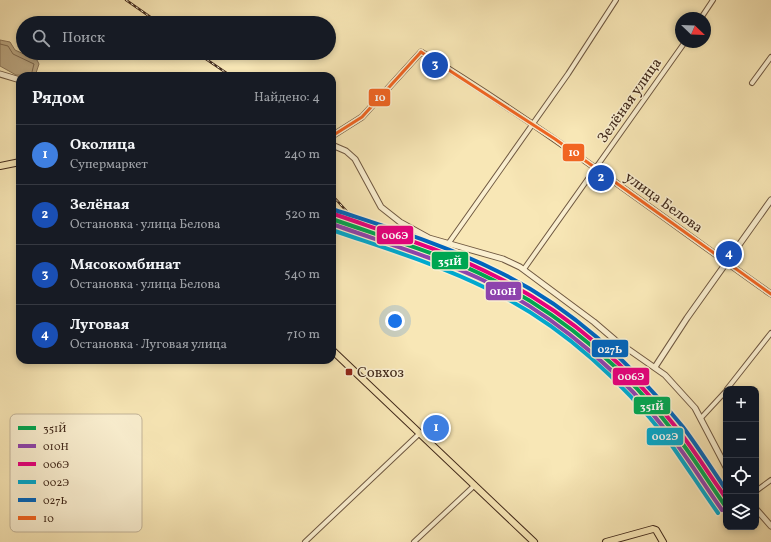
<!DOCTYPE html>
<html lang="ru">
<head>
<meta charset="utf-8">
<style>
	:root { --surface:#171b24; --page:#20242c; --text:#f1f3f6; --muted:#9ea1a6; --line:#363941; --accent:#2563eb }
	body { margin:0; font-family:Vollkorn,serif; background:var(--page); color:var(--text) }
	.controls { position:absolute; right:12px; bottom:12px; display:grid; overflow:hidden; border-radius:8px; box-shadow:0 2px 6px #0003 }
	.controls button { width:36px; height:36px; display:grid; place-items:center; padding:0; border:0; border-bottom:1px solid var(--line); background:var(--surface); color:var(--text); font:20px sans-serif }
	.compass { position:absolute; left:675px; top:12px; width:36px; height:36px; border-radius:50%; background:var(--surface); box-shadow:0 2px 6px #0003; rotate:113deg }
	.you { position:absolute; left:395px; top:321px; width:14px; height:14px; margin:-10px; border:3px solid #fff; border-radius:50%; background:#1a73e8; box-shadow:0 0 0 6px #1a73e833 }
	.badge { display:grid; place-items:center; width:26px; height:26px; border-radius:50%; background:var(--accent); color:#fff; font-size:13px; font-weight:700 }
	.pin { position:absolute; translate:-50% -50%; border:2px solid #fff; box-shadow:0 1px 4px #0006 }
	.list { margin:0; padding:0; list-style:none }
	h2 { display:flex; justify-content:space-between; align-items:center; height:52px; margin:0; padding:0 16px; font-size:17px }
	h2 small { font-size:13px; font-weight:400; color:var(--muted) }
	.list li { display:grid; grid-template-columns:26px 1fr auto; gap:12px; align-items:center; box-sizing:border-box; height:60px; padding:0 16px; border-top:1px solid var(--line) }
	.list b { display:block; font-size:15px; white-space:nowrap }
	.list p { margin:0; font-size:13px; white-space:nowrap; color:var(--muted) }
	.list em { font-size:13px; font-style:normal; color:var(--muted) }
	.icon { flex:none; width:22px; height:22px; fill:none; stroke:currentColor; stroke-width:2; stroke-linecap:round; stroke-linejoin:round }
	.map { position:relative; flex:none; width:771px; height:542px; overflow:hidden }
	.search { position:absolute; background:var(--surface); box-shadow:0 2px 6px #0003; left:16px; top:16px; width:320px; height:44px; display:flex; align-items:center; gap:10px; box-sizing:border-box; padding:0 14px; border-radius:22px; color:var(--muted); font-size:15px }
	.panel { position:absolute; background:var(--surface); box-shadow:0 2px 6px #0003; left:16px; top:72px; width:320px; height:292px; border-radius:12px }
	.map>svg:first-child { display:block }
	.water { fill:#baa681; stroke:#8a7458 }
	.lines { fill:none; stroke-linecap:round; stroke-linejoin:round }
	.shore { stroke:#7e684e; stroke-width:1 }
	.minor-casing { stroke:#6f5841; stroke-width:6 }
	.tertiary-casing { stroke:#6f5841; stroke-width:7 }
	.primary-casing { stroke:#41291a; stroke-width:8 }
	.minor { stroke:#faefd0; stroke-width:4 }
	.tertiary { stroke:#faefd0; stroke-width:5 }
	.primary { stroke:#f8e7b6; stroke-width:6 }
	.rail-casing { stroke:#41291a; stroke-width:2.5 }
	.rail { stroke:#faefd0; stroke-width:1; stroke-dasharray:3; stroke-linecap:butt }
	.bus-1-casing { stroke:#faefd0; stroke-width:6 }
	.bus-1 { stroke:#f26522; stroke-width:3 }
	.rail-1-casing { stroke:#faefd0; stroke-width:7 }
	.rail-2-casing { stroke:#faefd0; stroke-width:7 }
	.rail-3-casing { stroke:#faefd0; stroke-width:7 }
	.rail-4-casing { stroke:#faefd0; stroke-width:7 }
	.rail-5-casing { stroke:#faefd0; stroke-width:7 }
	.rail-1 { stroke:#00a651; stroke-width:4 }
	.rail-2 { stroke:#8e44ad; stroke-width:4 }
	.rail-3 { stroke:#e5007d; stroke-width:4 }
	.rail-4 { stroke:#00a9ce; stroke-width:4 }
	.rail-5 { stroke:#0065bd; stroke-width:4 }
	.poi-dot { fill:#8f2418; stroke:#faefd0; stroke-width:1.5 }
	.labels { text-anchor:middle; stroke-width:3; stroke-linejoin:round; paint-order:stroke }
	.street-label { font-size:15px; fill:#41291a; stroke:#faefd0 }
	.poi-label { font-size:15px; fill:#41291a; stroke:#faefd0; text-anchor:start }
	.key { fill:#faefd0; stroke:#c2b499; stroke-width:1 }
	.key-label { font-size:11px; fill:#41291a }
	.line-badge { stroke:#faefd0; stroke-width:1.5 }
	.badge-label { font-size:11px; text-anchor:middle; font-weight:bold; fill:#fff }
</style>
</head>
<body>
<div class="map">
<svg width="771" height="542" viewBox="0 0 771 542">
	<rect width="100%" height="100%" fill="#f8e7b6"/>
	<filter id="stains"><feTurbulence type="fractalNoise" baseFrequency=".005" numOctaves="4"/><feColorMatrix values="0 0 0 0 .2 0 0 0 0 .09 0 0 0 0 .02 0 0 0 .5 -.17"/></filter>
	<radialGradient id="worn" r=".72"><stop offset=".6" stop-color="#630" stop-opacity="0"/><stop offset="1" stop-color="#630" stop-opacity=".3"/></radialGradient>
	<!-- water -->
	<polygon class="water" points="0,40 10,42 15,50 37,60 39,64 35,76 16,75 0,66"/>
	<g class="lines">
		<!-- shore -->
		<polyline class="shore" points="0,44 8,46 13,54 34,64 31,76"/>
		<defs>
			<g id="minor">
				<polyline points="701,18 713,0"/>
				<polyline points="752,83 771,57"/>
				<polyline points="448,244 568,74 616,0"/>
				<polyline points="524,269 685,42"/>
				<polyline points="727,389 771,333"/>
				<polyline points="701,418 726,391"/>
				<polyline points="756,491 771,480"/>
				<polyline points="305,542 420,433"/>
				<polyline points="414,542 475,485"/>
			</g>
			<g id="tertiary">
				<polyline points="0,74 20,80"/>
				<path d="M332,136l30,-19 59,-65c122,74 234,160 350,242"/>
				<polyline points="332,145 346,151 355,159 381,207 400,222 429,238 503,259 520,267 594,322 615,340 665,375 695,408 726,467"/>
				<polyline points="655,367 687,318 771,200"/>
				<polyline points="756,509 771,526"/>
			</g>
			<g id="primary">
				<polyline points="0,166 20,162"/>
				<polyline points="332,350 534,542"/>
				<polyline points="606,542 653,529 656,530 663,542"/>
			</g>
		</defs>
		<!-- minor casing -->
		<use href="#minor" class="minor-casing"/>
		<!-- tertiary casing -->
		<use href="#tertiary" class="tertiary-casing"/>
		<!-- primary casing -->
		<use href="#primary" class="primary-casing"/>
		<!-- minor -->
		<use href="#minor" class="minor"/>
		<!-- tertiary -->
		<use href="#tertiary" class="tertiary"/>
		<!-- primary -->
		<use href="#primary" class="primary"/>
		<defs>
			<g id="rail">
				<polyline points="126,0 159,23"/>
				<polyline points="197,53 231,76"/>
				<polyline points="332,195 350,215 366,224 481,269 496,276 526,296"/>
				<polyline points="332,215 360,226"/>
			</g>
		</defs>
		<!-- rail casing -->
		<use href="#rail" class="rail-casing"/>
		<!-- rail -->
		<use href="#rail" class="rail"/>
		<defs>
			<g id="bus-1">
				<polyline points="421,52 555,139 771,294"/>
				<polyline points="332,136 362,117 421,52"/>
			</g>
		</defs>
		<!-- bus-1 casing -->
		<use href="#bus-1" class="bus-1-casing"/>
		<!-- bus-1 -->
		<use href="#bus-1" class="bus-1"/>
		<defs>
			<path id="rail-1" d="M332,219c54,19 110,35 161,61 71,36 135,91 183,155 18,23 33,48 50,72"/>
			<path id="rail-2" d="M332,224c53,19 108,35 159,60 70,36 133,91 181,154 18,23 33,48 50,72"/>
			<path id="rail-3" d="M334,214c54,19 110,36 161,62 73,36 135,92 184,155 17,22 31,45 47,67"/>
			<path id="rail-4" d="M332,230c52,18 106,34 156,59 71,34 132,90 180,151 17,24 33,49 50,73"/>
			<path id="rail-5" d="M335,210c54,18 110,35 162,61 73,35 135,93 186,156 15,20 29,42 43,63"/>
		</defs>
		<!-- rail-1 casing -->
		<use href="#rail-1" class="rail-1-casing"/>
		<!-- rail-2 casing -->
		<use href="#rail-2" class="rail-2-casing"/>
		<!-- rail-3 casing -->
		<use href="#rail-3" class="rail-3-casing"/>
		<!-- rail-4 casing -->
		<use href="#rail-4" class="rail-4-casing"/>
		<!-- rail-5 casing -->
		<use href="#rail-5" class="rail-5-casing"/>
		<!-- rail-1 -->
		<use href="#rail-1" class="rail-1"/>
		<!-- rail-2 -->
		<use href="#rail-2" class="rail-2"/>
		<!-- rail-3 -->
		<use href="#rail-3" class="rail-3"/>
		<!-- rail-4 -->
		<use href="#rail-4" class="rail-4"/>
		<!-- rail-5 -->
		<use href="#rail-5" class="rail-5"/>
	</g>
	<!-- markers -->
	<rect class="poi-dot" x="345" y="368" width="8" height="8" rx="2"/>
	<g class="labels">
		<!-- street labels -->
		<g class="street-label">
			<text transform="translate(629 100) rotate(-55)" y="5">Зелёная улица</text>
			<text transform="translate(664 202) rotate(36)" y="5">улица Белова</text>
		</g>
		<!-- poi labels -->
		<g class="poi-label">
			<text x="357" y="377">Совхоз</text>
		</g>
	</g>
	<!-- legend -->
	<rect x="10" y="414" width="132" height="118" rx="6" class="key"/>
	<rect x="18" y="426" width="18" height="4" fill="#00a651"/>
	<rect x="18" y="444" width="18" height="4" fill="#8e44ad"/>
	<rect x="18" y="462" width="18" height="4" fill="#e5007d"/>
	<rect x="18" y="480" width="18" height="4" fill="#00a9ce"/>
	<rect x="18" y="498" width="18" height="4" fill="#0065bd"/>
	<rect x="18" y="516" width="18" height="4" fill="#f26522"/>
	<g class="key-label">
		<text x="43" y="432">351Й</text>
		<text x="43" y="450">010Н</text>
		<text x="43" y="468">006Э</text>
		<text x="43" y="486">002Э</text>
		<text x="43" y="504">027Ь</text>
		<text x="43" y="522">10</text>
	</g>
	<g class="line-badge">
		<rect x="368" y="88" width="23" height="19" rx="4" fill="#f26522"/>
		<rect x="562" y="143" width="23" height="19" rx="4" fill="#f26522"/>
		<rect x="376" y="225" width="38" height="20" rx="4" fill="#e5007d"/>
		<rect x="431" y="251" width="38" height="19" rx="4" fill="#00a651"/>
		<rect x="485" y="281" width="37" height="20" rx="4" fill="#8e44ad"/>
		<rect x="591" y="339" width="38" height="19" rx="4" fill="#0065bd"/>
		<rect x="612" y="367" width="38" height="19" rx="4" fill="#e5007d"/>
		<rect x="633" y="396" width="38" height="19" rx="4" fill="#00a651"/>
		<rect x="646" y="427" width="38" height="19" rx="4" fill="#00a9ce"/>
	</g>
	<g class="badge-label">
		<text x="380" y="101">10</text>
		<text x="574" y="156">10</text>
		<text x="395" y="239">006Э</text>
		<text x="450" y="265">351Й</text>
		<text x="503" y="295">010Н</text>
		<text x="610" y="353">027Ь</text>
		<text x="631" y="380">006Э</text>
		<text x="652" y="410">351Й</text>
		<text x="665" y="440">002Э</text>
	</g>
	<rect width="100%" height="100%" filter="url(#stains)"/>
	<rect width="100%" height="100%" fill="url(#worn)"/>
</svg>
<div class="controls">
<button>+</button>
<button>−</button>
<button><svg class="icon" aria-label="locate" viewBox="0 0 24 24"><circle cx="12" cy="12" r="6"/><path d="M12 2v4M12 18v4M2 12h4M18 12h4"/></svg></button>
<button><svg class="icon" aria-label="layers" viewBox="0 0 24 24"><path d="M12 4l9 5-9 5-9-5zM3 14l9 5 9-5"/></svg></button>
</div>
<svg class="compass" viewBox="-18 -18 36 36"><path d="M0-13l5 13h-10z" fill="#e53935"/><path d="M0 13l5-13h-10z" fill="#9ea1a6"/></svg>
<div class="you"></div>
<div class="pin badge" style="left:436px;top:428px;background:#3f7fe0">1</div>
<div class="pin badge" style="left:601px;top:178px;background:#1a4fb4">2</div>
<div class="pin badge" style="left:435px;top:65px;background:#1a4fb4">3</div>
<div class="pin badge" style="left:729px;top:254px;background:#1a4fb4">4</div>
<div class="search"><svg class="icon" aria-label="search" viewBox="0 0 24 24"><circle cx="10" cy="10" r="6"/><path d="M15 15l6 6"/></svg>Поиск</div>
<section class="panel">
<h2>Рядом<small>Найдено: 4</small></h2>
<ul class="list">
<li><span class="badge" style="background:#3f7fe0">1</span><div><b>Околица</b><p>Супермаркет</p></div><em>240 m</em></li>
<li><span class="badge" style="background:#1a4fb4">2</span><div><b>Зелёная</b><p>Остановка · улица Белова</p></div><em>520 m</em></li>
<li><span class="badge" style="background:#1a4fb4">3</span><div><b>Мясокомбинат</b><p>Остановка · улица Белова</p></div><em>540 m</em></li>
<li><span class="badge" style="background:#1a4fb4">4</span><div><b>Луговая</b><p>Остановка · Луговая улица</p></div><em>710 m</em></li>
</ul>
</section>
</div>
</body>
</html>
